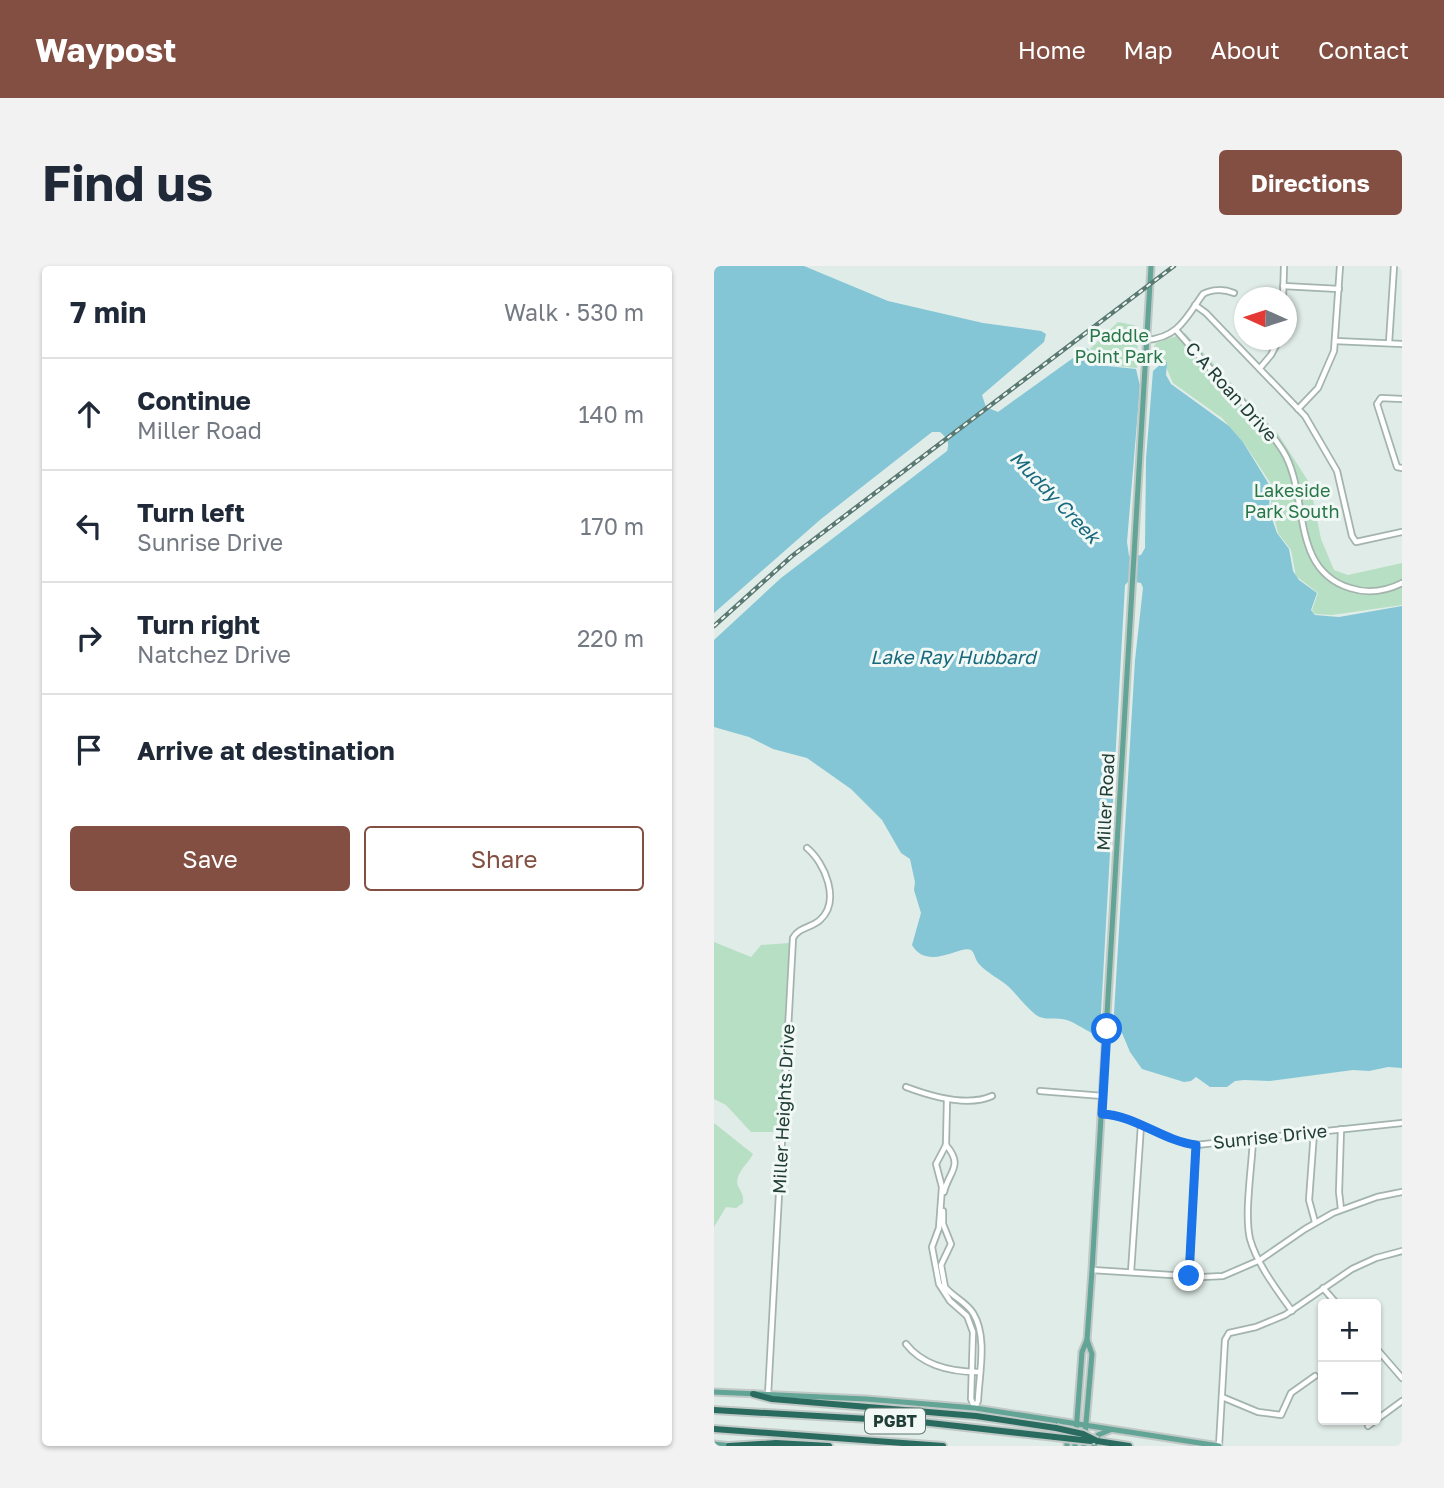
<!DOCTYPE html>
<html lang="en">
<head>
<meta charset="utf-8">
<style>
	:root { --surface:#fff; --page:#f2f2f3; --text:#1f2937; --muted:#747a83; --line:#e0e1e3; --accent:#824f42 }
	body { margin:0; font-family:"Golos Text",sans-serif; background:var(--page); color:var(--text) }
	.controls { position:absolute; right:21px; bottom:21px; display:grid; overflow:hidden; border-radius:7px; box-shadow:0 2px 5px #0004 }
	.controls button { width:63px; height:63px; display:grid; place-items:center; padding:0; border:0; border-bottom:2px solid var(--line); background:var(--surface); color:var(--text); font:35px sans-serif }
	.compass { position:absolute; left:520px; top:21px; width:63px; height:63px; border-radius:50%; background:var(--surface); box-shadow:0 2px 5px #0004; rotate:273deg }
	.stop { position:absolute; width:21px; height:21px; margin:-16px; border:5px solid #1a73e8; border-radius:50%; background:#fff }
	.stop.end { background:#1a73e8; border-color:#fff; box-shadow:0 2px 7px #0008 }
	.list { margin:0; padding:0; list-style:none }
	h2 { display:flex; justify-content:space-between; align-items:center; height:91px; margin:0; padding:0 28px; font-size:30px }
	h2 small { font-size:23px; font-weight:400; color:var(--muted) }
	.list li { display:grid; grid-template-columns:46px 1fr auto; gap:21px; align-items:center; box-sizing:border-box; height:112px; padding:0 28px; border-top:2px solid var(--line) }
	.list b { display:block; font-size:26px; white-space:nowrap }
	.list p { margin:0; font-size:23px; white-space:nowrap; color:var(--muted) }
	.list em { font-size:23px; font-style:normal; color:var(--muted) }
	.actions { display:flex; gap:14px; padding:21px 28px }
	.actions a { flex:1; padding:16px 0; border:2px solid var(--accent); border-radius:7px; text-align:center; font-size:24px; color:var(--accent) }
	.actions .main { background:var(--accent); color:#fff }
	.icon { flex:none; width:38px; height:38px; fill:none; stroke:currentColor; stroke-width:2; stroke-linecap:round; stroke-linejoin:round }
	.map { position:relative; flex:none; width:688px; height:1180px; overflow:hidden; border-radius:7px }
	header { display:flex; align-items:center; gap:42px; box-sizing:border-box; height:98px; padding:0 35px; background:var(--accent); color:#fff }
	header strong { font-size:33px }
	nav { display:flex; gap:38px; margin-inline-start:auto; font-size:24px }
	.intro { display:flex; align-items:center; justify-content:space-between; box-sizing:border-box; height:168px; padding:0 42px }
	h1 { margin:0; font-size:49px }
	.button { padding:18px 32px; border-radius:7px; background:var(--accent); color:#fff; font-size:24px; font-weight:700 }
	main { display:flex; gap:42px; padding:0 42px }
	aside { flex:1; background:var(--surface); border-radius:7px; box-shadow:0 2px 5px #0004 }
	.map>svg:first-child { display:block }
	.green { fill:#b7dfc3 }
	.water { fill:#84c6d5 }
	.lines { fill:none; stroke-linecap:round; stroke-linejoin:round }
	.minor-casing { stroke:#a3b4ae; stroke-width:8 }
	.major-casing { stroke:#c1c9c7; stroke-width:9 }
	.highway-casing { stroke:#c1c9c7; stroke-width:10 }
	.minor { stroke:#fff; stroke-width:4.5 }
	.major { stroke:#62a495; stroke-width:5 }
	.highway { stroke:#2a6b60; stroke-width:6 }
	.rail-casing { stroke:#5a7972; stroke-width:4.5 }
	.rail { stroke:#f1f8f5; stroke-width:2; stroke-dasharray:5; stroke-linecap:butt }
	.highway-bridge-casing { stroke:#c1c9c7; stroke-width:10; stroke-linecap:butt }
	.highway-bridge { stroke:#2a6b60; stroke-width:6 }
	.route { stroke:#1a73e8; stroke-width:9 }
	.labels { text-anchor:middle; stroke-width:6; stroke-linejoin:round; paint-order:stroke }
	.shield { fill:#f1f8f5; stroke:#5f756f; stroke-width:2 }
	.shield-label { font-size:16px; font-weight:bold; fill:#203d36 }
	.park-label { font-size:18px; fill:#277748; stroke:#f1f8f5 }
	.street-label { font-size:18px; fill:#203d36; stroke:#f1f8f5 }
	.water-label { font-size:19px; font-style:italic; fill:#16697d; stroke:#f1f8f5 }
</style>
</head>
<body>
<header>
<strong>Waypost</strong>
<nav><a>Home</a><a>Map</a><a>About</a><a>Contact</a></nav>
</header>
<div class="intro"><h1>Find us</h1><a class="button">Directions</a></div>
<main>
<aside>
<h2>7 min<small>Walk · 530 m</small></h2>
<ul class="list">
<li><svg class="icon" aria-label="ahead" viewBox="0 0 24 24"><path d="M12 20V5M6 11l6-6 6 6"/></svg><div><b>Continue</b><p>Miller Road</p></div><em>140 m</em></li>
<li><svg class="icon" aria-label="left" viewBox="0 0 24 24"><path d="M17 20v-9H6M10 6l-5 5 5 5"/></svg><div><b>Turn left</b><p>Sunrise Drive</p></div><em>170 m</em></li>
<li><svg class="icon" aria-label="right" viewBox="0 0 24 24"><path d="M7 20v-9h11M14 6l5 5-5 5"/></svg><div><b>Turn right</b><p>Natchez Drive</p></div><em>220 m</em></li>
<li><svg class="icon" aria-label="arrive" viewBox="0 0 24 24"><path d="M6 21V4h12l-3 4 3 4H6"/></svg><div><b>Arrive at destination</b></div></li>
</ul>
<div class="actions"><a class="main">Save</a><a>Share</a></div>
</aside>
<div class="map">
<svg width="688" height="1180" viewBox="0 0 688 1180">
	<rect width="100%" height="100%" fill="#e0ece7"/>
	<!-- green -->
	<g class="green">
		<polygon points="404,56 424,60 423,102 394,99 376,83"/>
		<polygon points="471,67 564,168 596,218 607,273 620,304 634,309 688,297 688,339 618,349 601,348 598,344 604,327 582,310 577,284 564,267 557,239 557,218 530,177 508,152 459,117 452,101 452,94 445,93 435,98 436,88 442,77"/>
		<polygon points="0,676 37,691 47,679 75,677 65,866 37,866 12,839 0,833"/>
		<path d="M0,857l39,31c-5,10 -19,20 -15,32 3,7 6,8 5,17l-7,5 -10,-1 -12,20z"/>
	</g>
	<!-- water -->
	<path class="water" d="M0,0h90l84,35 95,22 58,8 5,3 -2,8 -62,53 4,12 12,5 89,-64 20,18 29,3 4,17 -13,156 2,14 12,-1 4,-7 1,-89 7,-88 11,-10 3,1 -1,13 5,9 58,42 14,16 27,44 -1,24 8,23 12,16 4,22 6,9 18,13 -6,17 4,5 24,2 63,-11v462l-14,-1 -19,4 -16,-1 -83,11 -26,-1 -9,1 -8,6h-17l-14,-10 -5,4 -7,1 -42,-13 -12,-17 -16,-38 21,-354 8,-72 -2,-5 -12,-2 -4,4 -25,446 -8,2c-9,-4 -20,-13 -30,-14 -9,-2 -17,2 -26,-4 -10,-8 -18,-19 -27,-28 -9,-8 -22,-14 -30,-23 -4,-4 -4,-11 -8,-14 -10,-6 -43,22 -59,-5l9,-32 -7,-23 1,-8 -5,-23 -9,-6 -19,-33 -31,-31 -44,-31 -34,-9 -24,-12 -35,-10v-87l67,-62 166,-127c3,-9 0,-13 -7,-19h-8l-111,87 -107,94z"/>
	<g class="lines">
		<defs>
			<g id="minor">
				<polyline points="569,20 625,23"/>
				<polyline points="569,32 570,0"/>
				<polyline points="481,39 492,47 591,150 623,205 638,270 642,276 688,266"/>
				<path d="M462,64c17,19 33,38 51,56 19,20 40,40 56,65 27,44 6,118 67,137 18,6 36,3 52,-5"/>
				<path d="M432,74c32,-2 40,-22 57,-46 9,-5 21,-5 31,-1"/>
				<polyline points="621,75 688,78"/>
				<polyline points="675,77 680,0"/>
				<polyline points="546,102 557,89 565,74"/>
				<polyline points="688,133 667,132 663,138 683,201 688,202"/>
				<polyline points="584,143 604,122 620,85 626,0"/>
				<path d="M192,821c24,9 62,20 86,9"/>
				<polyline points="326,825 389,830"/>
				<polyline points="233,833 232,879 222,898 228,921 225,962 218,981 225,1018 236,1035 253,1050 259,1066 257,1133 261,1142"/>
				<path d="M388,848c33,1 61,27 94,31l206,-22"/>
				<polyline points="627,863 625,926 627,943"/>
				<polyline points="600,866 595,934 601,956"/>
				<path d="M539,873c-1,27 -9,75 -3,100 7,25 27,51 42,72"/>
				<path d="M230,926c5,-21 20,-26 2,-47"/>
				<path d="M229,945v13l8,20 -10,21 4,22c8,10 21,15 28,26 15,24 6,61 5,88l-3,6"/>
				<polyline points="378,1004 489,1011 509,1010 546,994 591,963 619,947 663,931 688,926"/>
				<polyline points="417,1006 427,859"/>
				<polyline points="475,1010 482,879"/>
				<polyline points="609,1022 623,1038"/>
				<path d="M192,1078c18,23 46,28 73,28"/>
				<polyline points="662,1082 688,1112"/>
				<path d="M54,1129l25,-457c6,-11 18,-10 27,-18 21,-19 5,-57 -13,-72"/>
				<polyline points="508,1131 544,1146 567,1149 577,1127 601,1110"/>
				<polyline points="654,1160 688,1135"/>
				<polyline points="505,1180 511,1074 515,1067 542,1061 571,1049 638,1003 662,992 688,985"/>
			</g>
			<g id="major">
				<polyline points="0,1126 152,1133 261,1142 505,1180"/>
				<polyline points="344,1156 353,1164 353,1180"/>
				<polyline points="0,1178 18,1180"/>
				<polyline points="361,1180 368,1086 373,1074 378,1004 437,0"/>
				<polyline points="370,1180 378,1088 373,1074"/>
				<polyline points="380,1180 384,1169 396,1164"/>
			</g>
			<g id="highway">
				<polyline points="39,1128 58,1133 262,1150 342,1162"/>
				<polyline points="0,1144 207,1156 341,1171"/>
				<polyline points="0,1163 229,1180"/>
				<polyline points="383,1175 415,1180"/>
				<polyline points="15,1180 62,1177 115,1180"/>
			</g>
		</defs>
		<!-- minor casing -->
		<use href="#minor" class="minor-casing"/>
		<!-- major casing -->
		<use href="#major" class="major-casing"/>
		<!-- highway casing -->
		<use href="#highway" class="highway-casing"/>
		<!-- minor -->
		<use href="#minor" class="minor"/>
		<!-- major -->
		<use href="#major" class="major"/>
		<!-- highway -->
		<use href="#highway" class="highway"/>
		<defs>
			<polyline id="rail" points="0,360 78,290 460,0"/>
		</defs>
		<!-- rail casing -->
		<use href="#rail" class="rail-casing"/>
		<!-- rail -->
		<use href="#rail" class="rail"/>
		<defs>
			<g id="highway-bridge">
				<polyline points="342,1162 369,1168 383,1175"/>
				<polyline points="341,1171 377,1175"/>
			</g>
		</defs>
		<!-- highway-bridge casing -->
		<use href="#highway-bridge" class="highway-bridge-casing"/>
		<!-- highway-bridge -->
		<use href="#highway-bridge" class="highway-bridge"/>
	</g>
	<g class="lines">
		<!-- route -->
		<path class="route" d="M393,763l-5,85c33,1 61,27 94,31l-7,131"/>
	</g>
	<g class="labels">
		<!-- shield labels -->
		<rect class="shield" x="151" y="1142.5" width="60" height="25" rx="5"/>
		<g class="shield-label">
			<text x="181" y="1161">PGBT</text>
		</g>
		<!-- park labels -->
		<g class="park-label">
			<text x="405" y="76">Paddle<tspan x="405" dy="21">Point Park</tspan></text>
			<text x="578" y="231">Lakeside<tspan x="578" dy="21">Park South</tspan></text>
		</g>
		<!-- street labels -->
		<g class="street-label">
			<text transform="translate(517 126) rotate(48)" y="6">C A Roan Drive</text>
			<text transform="translate(392 536) rotate(-87)" y="6">Miller Road</text>
			<text transform="translate(70 843) rotate(-87)" y="6">Miller Heights Drive</text>
			<text transform="translate(556 871) rotate(-6)" y="6">Sunrise Drive</text>
		</g>
		<!-- water labels -->
		<g class="water-label">
			<text transform="translate(341 231) rotate(46)" y="7">Muddy Creek</text>
			<text x="239" y="398">Lake Ray Hubbard</text>
		</g>
	</g>
</svg>
<div class="controls">
<button>+</button>
<button>−</button>
</div>
<svg class="compass" viewBox="-18 -18 36 36"><path d="M0-13l5 13h-10z" fill="#e53935"/><path d="M0 13l5-13h-10z" fill="#747a83"/></svg>
<div class="stop" style="left:393px;top:763px"></div>
<div class="stop end" style="left:475px;top:1010px"></div>
</div>
</main>
</body>
</html>
